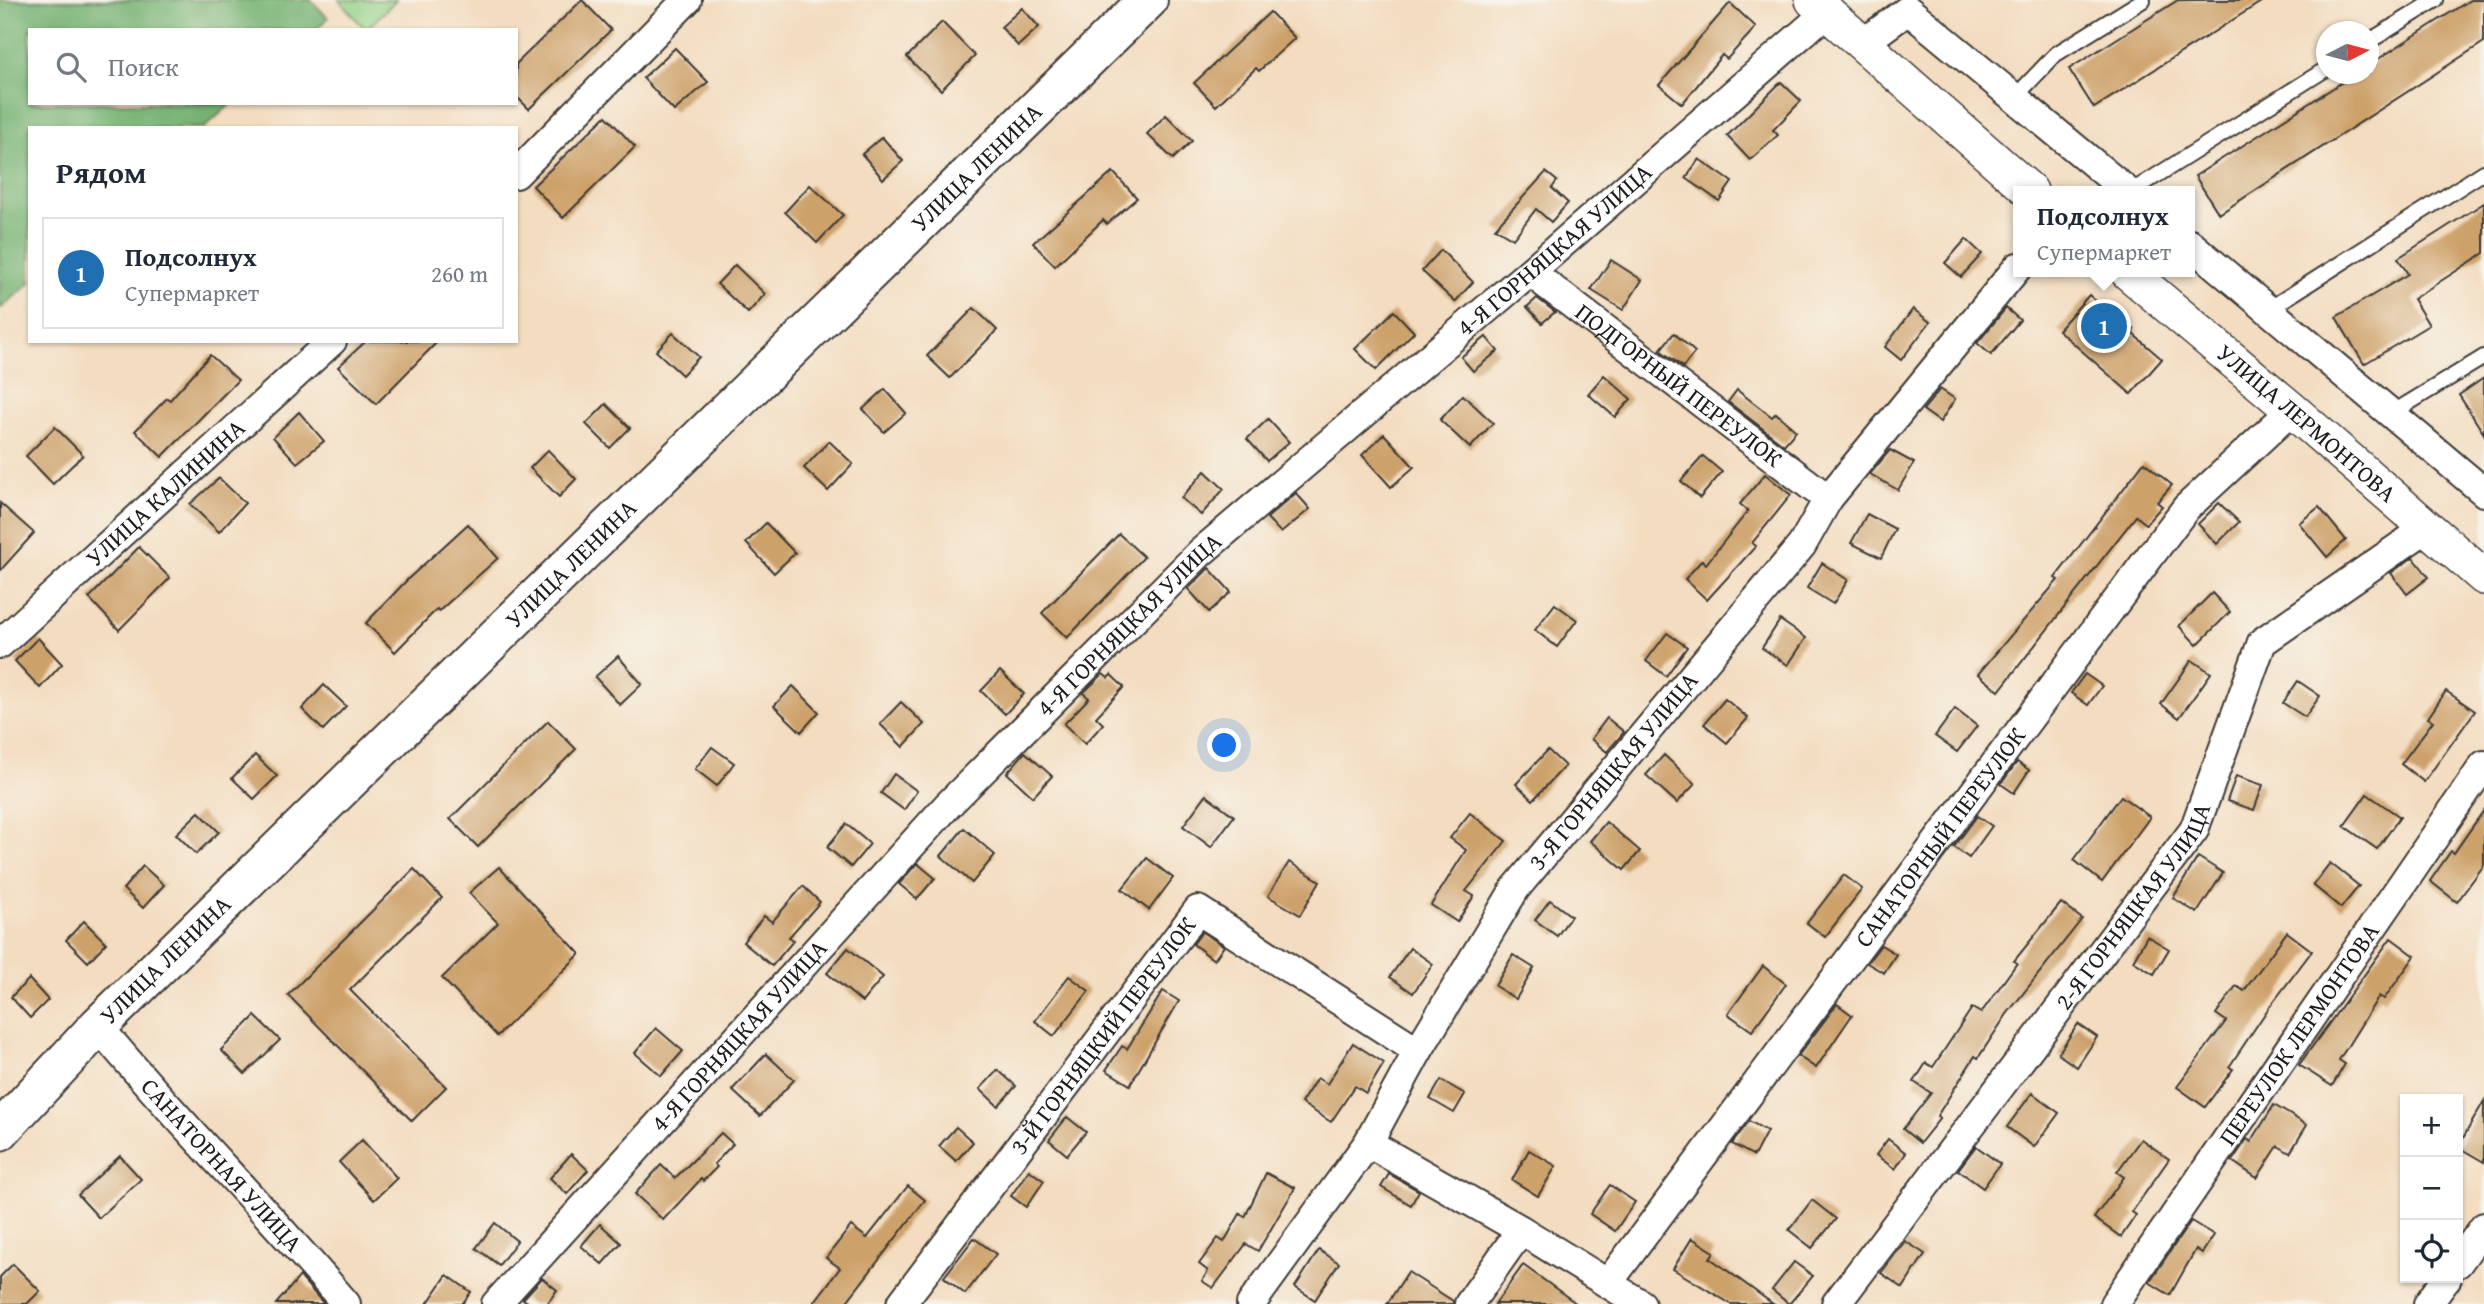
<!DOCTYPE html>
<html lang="ru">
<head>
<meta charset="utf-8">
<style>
	:root { --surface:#fff; --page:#f2f2f3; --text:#1f2937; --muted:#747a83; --line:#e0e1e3; --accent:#1f6fb2 }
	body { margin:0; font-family:"Gentium Book Plus",serif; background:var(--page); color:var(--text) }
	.controls { position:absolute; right:21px; bottom:21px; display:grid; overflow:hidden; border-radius:0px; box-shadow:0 2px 5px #0004 }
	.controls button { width:63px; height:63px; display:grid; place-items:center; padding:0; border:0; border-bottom:2px solid var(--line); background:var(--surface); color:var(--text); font:35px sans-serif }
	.compass { position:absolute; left:2316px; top:21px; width:63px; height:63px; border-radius:50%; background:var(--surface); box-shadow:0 2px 5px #0004; rotate:84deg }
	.you { position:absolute; left:1225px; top:746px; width:24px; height:24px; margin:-18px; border:5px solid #fff; border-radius:50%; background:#1a73e8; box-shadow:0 0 0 10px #1a73e833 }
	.badge { display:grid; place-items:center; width:46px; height:46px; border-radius:50%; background:var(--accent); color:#fff; font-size:23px; font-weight:700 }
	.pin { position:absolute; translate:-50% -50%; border:4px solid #fff; box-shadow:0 2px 7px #0006 }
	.popup { position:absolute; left:2013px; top:186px; width:182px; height:91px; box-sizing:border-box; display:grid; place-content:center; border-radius:0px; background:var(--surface); filter:drop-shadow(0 2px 5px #0005); font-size:23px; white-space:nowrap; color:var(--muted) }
	.popup b { font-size:26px; color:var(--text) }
	.popup::after { content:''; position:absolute; left:50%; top:100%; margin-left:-14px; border:14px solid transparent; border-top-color:var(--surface) }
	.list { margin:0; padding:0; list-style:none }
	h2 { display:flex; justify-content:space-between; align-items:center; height:91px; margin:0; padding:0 28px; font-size:30px }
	h2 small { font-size:23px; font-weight:400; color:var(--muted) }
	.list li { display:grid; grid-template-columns:46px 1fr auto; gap:21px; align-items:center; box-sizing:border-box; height:112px; margin:0 14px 14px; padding:0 14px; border:2px solid var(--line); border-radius:0px }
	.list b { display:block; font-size:26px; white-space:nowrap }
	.list p { margin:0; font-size:23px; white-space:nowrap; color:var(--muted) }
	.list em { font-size:23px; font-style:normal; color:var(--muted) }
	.icon { flex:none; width:38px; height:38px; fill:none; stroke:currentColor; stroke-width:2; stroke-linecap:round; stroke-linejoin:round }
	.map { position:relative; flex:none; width:2484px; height:1304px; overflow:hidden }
	.search { position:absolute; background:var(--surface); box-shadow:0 2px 5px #0004; left:28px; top:28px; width:490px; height:77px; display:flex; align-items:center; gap:18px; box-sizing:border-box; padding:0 24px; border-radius:0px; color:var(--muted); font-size:26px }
	.panel { position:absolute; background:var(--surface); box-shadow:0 2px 5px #0004; left:28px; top:126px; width:490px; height:217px; border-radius:0px }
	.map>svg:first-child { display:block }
	.green { fill:#92d085; stroke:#577650; stroke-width:2 }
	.forest { fill:#75b272; stroke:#486747; stroke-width:2 }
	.building { fill:#cda16a }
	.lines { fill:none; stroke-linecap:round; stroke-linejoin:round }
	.service-casing { stroke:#3c3934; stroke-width:18 }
	.minor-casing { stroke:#3c3934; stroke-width:32 }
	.tertiary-casing { stroke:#3c3934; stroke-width:38 }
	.secondary-casing { stroke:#3c3934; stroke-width:42 }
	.service { stroke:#fff; stroke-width:14 }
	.minor { stroke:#fff; stroke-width:28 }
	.tertiary { stroke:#fff; stroke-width:35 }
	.secondary { stroke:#fff; stroke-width:38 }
	.labels { text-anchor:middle; stroke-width:5; stroke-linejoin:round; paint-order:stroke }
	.street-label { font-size:24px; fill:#1c1c1c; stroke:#f7f3e8 }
</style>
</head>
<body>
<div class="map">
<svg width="2484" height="1304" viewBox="0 0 2484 1304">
	<rect width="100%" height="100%" fill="#f7f3e8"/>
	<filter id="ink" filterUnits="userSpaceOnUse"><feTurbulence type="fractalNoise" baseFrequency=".0143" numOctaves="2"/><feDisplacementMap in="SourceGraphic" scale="14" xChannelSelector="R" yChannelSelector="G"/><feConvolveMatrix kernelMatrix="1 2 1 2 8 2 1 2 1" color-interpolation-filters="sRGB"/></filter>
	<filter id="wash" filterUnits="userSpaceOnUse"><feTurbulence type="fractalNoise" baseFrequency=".00686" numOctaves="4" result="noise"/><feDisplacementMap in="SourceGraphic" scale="28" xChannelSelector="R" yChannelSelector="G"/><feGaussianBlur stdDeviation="1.57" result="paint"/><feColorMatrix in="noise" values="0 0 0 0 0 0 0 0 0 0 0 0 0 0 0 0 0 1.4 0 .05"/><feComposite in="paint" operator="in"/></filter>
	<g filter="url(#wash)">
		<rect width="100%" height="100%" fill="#f3dcbf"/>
		<!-- green -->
		<polygon class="green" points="339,0 396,0 366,30"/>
		<!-- forest -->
		<polygon class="forest" points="0,0 311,0 328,18 315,30 30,30 30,103 232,103 204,128 30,128 30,283 0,309"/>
		<g id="blocks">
			<!-- building -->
			<g class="building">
				<polygon points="582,0 611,30 529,109 516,96 516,64"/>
				<polygon points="2178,0 2264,0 2094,108 2069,69"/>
				<polygon points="2470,0 2484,0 2484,42 2219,214 2195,176 2355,74 2369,74 2369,65"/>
				<polygon points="1730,3 1756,27 1727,59 1722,55 1682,104 1659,85"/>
				<polygon points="1022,8 1039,27 1018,46 1001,27"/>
				<polygon points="1270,12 1295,38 1259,71 1256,68 1216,106 1194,83"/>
				<polygon points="942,22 975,56 941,90 907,57"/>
				<polygon points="675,48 708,82 674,111 643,78"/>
				<polygon points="1781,82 1801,101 1773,130 1778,135 1750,160 1727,136"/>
				<polygon points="1166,115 1192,141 1173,159 1147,134"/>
				<polygon points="606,116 635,147 563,218 533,186"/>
				<polygon points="882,137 903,161 883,179 862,154"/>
				<polygon points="1699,159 1732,182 1719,201 1686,178"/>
				<polygon points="1113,172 1137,198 1107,224 1103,220 1055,266 1033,243"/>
				<polygon points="1546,172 1557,181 1552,188 1568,203 1551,222 1536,209 1513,239 1495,228"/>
				<polygon points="810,185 843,215 817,243 785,212"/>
				<polygon points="2484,203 2484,253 2413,299 2429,325 2364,364 2336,317 2408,274 2398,258"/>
				<polygon points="1966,239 1982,254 1961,277 1945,263"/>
				<polygon points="1441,250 1473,282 1455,302 1422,271"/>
				<polygon points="1611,260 1642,280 1623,310 1591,290"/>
				<polygon points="735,265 765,294 748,313 717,284"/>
				<polygon points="2089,295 2117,320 2120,316 2134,329 2133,334 2162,359 2131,394 2058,330"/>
				<polygon points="1537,298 1555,312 1542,323 1527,307"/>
				<polygon points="974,308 997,330 950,378 927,356"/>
				<polygon points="2006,308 2020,320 1991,355 1977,343"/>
				<polygon points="1913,309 1930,322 1901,360 1885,347"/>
				<polygon points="1394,311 1414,332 1376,370 1355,349"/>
				<polygon points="673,333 699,357 682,375 656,351"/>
				<polygon points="1674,333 1695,352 1683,367 1660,350"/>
				<polygon points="1486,337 1498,351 1473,371 1461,357"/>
				<polygon points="366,341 438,341 376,404 338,367"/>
				<polygon points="210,355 238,380 162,457 135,431 167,398 170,400"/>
				<polygon points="1604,375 1631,399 1615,417 1588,394"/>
				<polygon points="2484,378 2484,434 2459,395"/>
				<polygon points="885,389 906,413 884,432 863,409"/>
				<polygon points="1940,389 1955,399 1940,422 1923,410"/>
				<polygon points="1737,390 1772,417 1776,413 1796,431 1784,445 1728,402"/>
				<polygon points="1463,395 1493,423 1470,448 1440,420"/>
				<polygon points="606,404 630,428 610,448 586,424"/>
				<polygon points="299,412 324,441 297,463 273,437"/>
				<polygon points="1268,419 1289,442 1267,461 1247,439"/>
				<polygon points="55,427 83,455 53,484 26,456"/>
				<polygon points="1384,434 1414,467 1391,487 1362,455"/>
				<polygon points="829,441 853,464 828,491 804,468"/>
				<polygon points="548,450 576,479 559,497 530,468"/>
				<polygon points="1890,450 1914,463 1898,490 1870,474"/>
				<polygon points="1703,456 1722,472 1700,498 1681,481"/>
				<polygon points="2144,462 2172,485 2157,502 2162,506 2146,524 2136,516 1999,691 1978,674 2058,580 2055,578"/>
				<polygon points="1205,471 1224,489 1201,515 1181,498"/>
				<polygon points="1765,474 1791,495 1752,543 1756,546 1707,600 1685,579 1702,560 1706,564 1748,511 1740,504"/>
				<polygon points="219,478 245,503 219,532 190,504"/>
				<polygon points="1296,493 1310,509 1281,533 1267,518"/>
				<polygon points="0,503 34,533 0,571"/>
				<polygon points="2219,503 2239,522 2217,544 2198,524"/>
				<polygon points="2319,507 2346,540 2327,557 2299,523"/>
				<polygon points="1867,514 1895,529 1881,558 1851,543"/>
				<polygon points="766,523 795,553 774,573 746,543"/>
				<polygon points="468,524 498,558 439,611 437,609 395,652 366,623 409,578"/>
				<polygon points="1119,534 1144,557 1067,638 1042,613"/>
				<polygon points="139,547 170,578 119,630 89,598"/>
				<polygon points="2413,557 2429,577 2407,594 2391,573"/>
				<polygon points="1822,563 1848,580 1833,604 1807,588"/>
				<polygon points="1209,568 1231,592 1209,612 1188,589"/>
				<polygon points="2212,593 2230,612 2197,645 2179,626"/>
				<polygon points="1555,604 1577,620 1557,647 1535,630"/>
				<polygon points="1780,620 1806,638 1788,665 1762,648"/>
				<polygon points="1667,633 1687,647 1666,676 1646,661"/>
				<polygon points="38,638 62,664 40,688 15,661"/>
				<polygon points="618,656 642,684 620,705 595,677"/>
				<polygon points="2192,660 2211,673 2179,718 2161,704"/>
				<polygon points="1000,671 1024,694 1005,714 981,691"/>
				<polygon points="1103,674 1108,678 1111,675 1124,687 1096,717 1103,724 1085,744 1064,724 1089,698 1083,693"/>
				<polygon points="2085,674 2102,686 2088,705 2071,693"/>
				<polygon points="2298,681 2320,696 2305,717 2283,703"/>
				<polygon points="324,685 346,706 323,730 302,709"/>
				<polygon points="793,686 819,712 801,732 774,706"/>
				<polygon points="2446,691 2475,711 2424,782 2401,764 2433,721 2428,718"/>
				<polygon points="1725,699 1748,718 1727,743 1704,724"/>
				<polygon points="901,702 924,724 903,747 880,724"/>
				<polygon points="1955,709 1977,726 1957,752 1935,736"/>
				<polygon points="1607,718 1624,732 1607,752 1591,739"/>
				<polygon points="548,721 576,749 478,847 450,819"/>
				<polygon points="712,747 734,763 717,786 695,769"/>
				<polygon points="1548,750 1565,766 1533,800 1516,784"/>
				<polygon points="1025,752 1052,776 1033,797 1007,773"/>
				<polygon points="255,755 277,776 254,799 232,778"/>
				<polygon points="1664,755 1695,784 1677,803 1646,775"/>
				<polygon points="2017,762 2029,770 2014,793 2001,784"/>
				<polygon points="894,774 917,791 904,810 881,793"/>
				<polygon points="2236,776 2263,785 2254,810 2227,801"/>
				<polygon points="2367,794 2400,817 2377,849 2344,826"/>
				<polygon points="1206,795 1234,816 1211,847 1183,826"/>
				<polygon points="2121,796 2150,817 2102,882 2074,860"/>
				<polygon points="2484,810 2484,865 2457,902 2430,881 2451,851 2454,853"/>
				<polygon points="199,812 219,832 196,854 176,834"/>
				<polygon points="1470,813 1506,841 1466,891 1474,896 1457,922 1431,905 1466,850 1450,838"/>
				<polygon points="1977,816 1992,826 1969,858 1954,847"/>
				<polygon points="1606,822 1640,851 1624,870 1590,841"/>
				<polygon points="846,824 870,844 851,867 827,847"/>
				<polygon points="964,828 995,855 972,883 941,856"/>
				<polygon points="2198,857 2223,873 2197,913 2173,898"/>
				<polygon points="1147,858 1173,878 1149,910 1122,889"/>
				<polygon points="1289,862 1320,881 1300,915 1268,896"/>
				<polygon points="917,863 935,878 917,899 899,884"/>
				<polygon points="2330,863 2359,886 2341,908 2313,885"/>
				<polygon points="143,866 164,885 143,908 123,889"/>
				<polygon points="499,867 580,954 497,1036 442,978 498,923 469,893"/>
				<polygon points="414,869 442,898 350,990 446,1087 412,1121 288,995"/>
				<polygon points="1844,875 1862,889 1825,937 1807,923"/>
				<polygon points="803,886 820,902 789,937 794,940 772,966 743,942 764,916 772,922"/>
				<polygon points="1550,900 1571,916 1557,936 1535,920"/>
				<polygon points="2061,903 2082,919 2007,1014 1978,1058 1975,1056 1937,1116 1940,1118 1920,1143 1903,1129 1931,1093 1914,1082 1926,1063 1933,1067 1972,1008 1981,1013 2017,963 2014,961"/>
				<polygon points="84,921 106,943 88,962 66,940"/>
				<polygon points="1202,932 1224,946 1214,960 1193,944"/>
				<polygon points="2287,932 2312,951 2268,1009 2229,1067 2233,1069 2205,1107 2177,1087 2226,1021 2216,1014 2236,986 2244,991"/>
				<polygon points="2147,936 2169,949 2154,974 2133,961"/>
				<polygon points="2391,938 2415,956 2384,999 2379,996 2339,1060 2345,1064 2332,1086 2299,1065"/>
				<polygon points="1881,945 1896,954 1884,973 1867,963"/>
				<polygon points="848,948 883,977 862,1002 827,973"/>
				<polygon points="1410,948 1433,964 1413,993 1390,977"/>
				<polygon points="1513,955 1534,968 1516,999 1495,986"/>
				<polygon points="1763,966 1786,984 1752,1031 1728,1014"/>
				<polygon points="1069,976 1089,991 1054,1036 1035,1021"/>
				<polygon points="29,979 48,1000 30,1018 11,997"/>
				<polygon points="1163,991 1179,1001 1130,1085 1106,1070 1122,1046 1127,1049"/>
				<polygon points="1837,1004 1852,1015 1816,1068 1798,1056"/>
				<polygon points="255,1016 280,1040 245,1074 221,1050"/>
				<polygon points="2078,1024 2097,1037 2077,1067 2058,1054"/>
				<polygon points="656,1028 683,1051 661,1076 635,1053"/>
				<polygon points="1353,1043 1384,1063 1366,1093 1355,1086 1331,1122 1301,1103 1317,1078 1327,1084"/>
				<polygon points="766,1054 794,1080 760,1116 732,1090"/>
				<polygon points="998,1070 1016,1086 998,1106 980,1089"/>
				<polygon points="1441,1080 1465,1094 1454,1113 1430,1099"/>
				<polygon points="2032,1093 2059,1113 2034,1147 2007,1127"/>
				<polygon points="2484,1101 2484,1162 2458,1147"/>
				<polygon points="2274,1105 2307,1125 2290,1153 2278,1146 2257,1178 2232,1161 2247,1139 2251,1142"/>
				<polygon points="1067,1117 1086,1132 1067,1155 1049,1140"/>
				<polygon points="1749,1121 1767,1131 1754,1156 1732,1144"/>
				<polygon points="956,1127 973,1142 956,1161 939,1146"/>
				<polygon points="721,1133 733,1144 714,1164 717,1167 703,1181 701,1179 663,1220 635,1194 661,1165 675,1178"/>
				<polygon points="1888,1139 1906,1153 1895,1169 1876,1155"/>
				<polygon points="2141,1139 2169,1159 2132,1212 2136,1215 2121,1237 2094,1218 2124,1177 2117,1172"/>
				<polygon points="362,1140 397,1178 374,1200 339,1162"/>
				<polygon points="1976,1146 2000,1164 1983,1188 1958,1170"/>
				<polygon points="1529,1150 1556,1166 1538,1196 1512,1180"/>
				<polygon points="571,1154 588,1170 567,1194 550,1178"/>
				<polygon points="120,1156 141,1179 99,1218 78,1195"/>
				<polygon points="1029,1170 1044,1181 1026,1207 1011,1196"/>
				<polygon points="1266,1173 1295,1188 1258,1251 1246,1244 1213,1288 1202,1281 1208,1271 1199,1264 1218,1238 1224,1242 1240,1214 1245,1217"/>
				<polygon points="1389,1174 1419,1191 1411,1205 1381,1187"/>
				<polygon points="1610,1185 1635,1202 1615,1231 1590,1214"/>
				<polygon points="908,1186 925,1200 845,1304 813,1304 840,1268 826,1258 851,1226 867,1238"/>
				<polygon points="1812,1200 1836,1219 1812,1248 1789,1230"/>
				<polygon points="2191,1221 2214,1235 2202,1253 2196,1249 2170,1295 2149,1282"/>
				<polygon points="495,1223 517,1241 499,1265 476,1248"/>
				<polygon points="600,1224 621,1243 602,1264 581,1246"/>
				<polygon points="974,1238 996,1254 965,1294 944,1277"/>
				<polygon points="1692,1238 1714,1252 1710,1258 1773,1304 1731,1304 1673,1269"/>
				<polygon points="1905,1241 1925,1254 1903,1288 1881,1273"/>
				<polygon points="1319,1250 1339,1263 1315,1300 1295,1287"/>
				<polygon points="1794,1262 1813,1276 1789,1304 1772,1290"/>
				<polygon points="13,1264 40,1291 27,1304 0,1304 0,1277"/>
				<polygon points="1523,1265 1577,1304 1495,1304"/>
				<polygon points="1408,1272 1453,1301 1453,1304 1387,1304"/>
				<polygon points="447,1275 471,1292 462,1304 427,1304"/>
				<polygon points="300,1276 303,1280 324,1304 276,1304"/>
				<polygon points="542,1278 557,1290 547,1304 531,1304 523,1299"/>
			</g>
		</g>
	</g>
	<g filter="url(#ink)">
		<use href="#blocks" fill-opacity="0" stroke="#3c3934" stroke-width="2"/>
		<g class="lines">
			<defs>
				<g id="service">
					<polyline points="2368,42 2436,0"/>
					<polyline points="2015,97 2056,54 2143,0"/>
					<polyline points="2132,191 2326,69"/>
					<polyline points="2269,309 2484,172"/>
					<polyline points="2392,413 2484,357"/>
				</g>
				<g id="minor">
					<polyline points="1863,43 1908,10 2127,191"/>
					<polyline points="516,174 687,0"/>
					<polyline points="2190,244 2484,492"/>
					<path id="s1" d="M1530,272l298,227"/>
					<path id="s2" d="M0,644l332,-303"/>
					<path id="s3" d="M98,1026c79,96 168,183 248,278"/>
					<polyline points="1368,1143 1521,1230 1641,1304"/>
					<polyline points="2458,1263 2484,1227"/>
					<path id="s4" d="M1608,1283l578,-775 106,-98"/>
					<path id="s5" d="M496,1304l451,-498 253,-253 330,-281 297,-260"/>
					<path id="s6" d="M901,1304l297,-394 220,141"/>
					<path id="s7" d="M1251,1304l117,-161 50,-92 97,-162 287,-344 26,-46 190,-232"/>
					<polyline points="1469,1304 1521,1230"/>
					<path id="s8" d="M1836,1304l358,-474 68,-188 166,-115"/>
					<path id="s9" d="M2114,1304l370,-539"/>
					<polyline points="2428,1304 2447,1278"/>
				</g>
				<g id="tertiary">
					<polyline points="1813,0 2030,191"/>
					<path id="s10" d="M2128,272l164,138 192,167"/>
				</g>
				<g id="secondary">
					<path id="s11" d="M0,1131l98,-105 1050,-1026"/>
				</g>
			</defs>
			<!-- service casing -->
			<use href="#service" class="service-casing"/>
			<!-- minor casing -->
			<use href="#minor" class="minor-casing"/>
			<!-- tertiary casing -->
			<use href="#tertiary" class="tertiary-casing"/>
			<!-- secondary casing -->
			<use href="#secondary" class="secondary-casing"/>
			<!-- service -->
			<use href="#service" class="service"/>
			<!-- minor -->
			<use href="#minor" class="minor"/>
			<!-- tertiary -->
			<use href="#tertiary" class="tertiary"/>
			<!-- secondary -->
			<use href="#secondary" class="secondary"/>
		</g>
	</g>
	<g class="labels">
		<!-- street labels -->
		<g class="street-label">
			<text dy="8" stroke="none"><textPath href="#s11" startOffset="1372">УЛИЦА ЛЕНИНА</textPath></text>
			<text dy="8" stroke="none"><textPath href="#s5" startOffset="1496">4-Я ГОРНЯЦКАЯ УЛИЦА</textPath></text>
			<text dy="8" stroke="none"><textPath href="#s1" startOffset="187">ПОДГОРНЫЙ ПЕРЕУЛОК</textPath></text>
			<text dy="8" stroke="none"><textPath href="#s10" startOffset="234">УЛИЦА ЛЕРМОНТОВА</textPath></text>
			<text dy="8" stroke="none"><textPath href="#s2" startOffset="224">УЛИЦА КАЛИНИНА</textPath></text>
			<text dy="8" stroke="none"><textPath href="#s11" startOffset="805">УЛИЦА ЛЕНИНА</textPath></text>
			<text dy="8" stroke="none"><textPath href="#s5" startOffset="929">4-Я ГОРНЯЦКАЯ УЛИЦА</textPath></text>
			<text dy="8" stroke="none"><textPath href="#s7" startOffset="646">3-Я ГОРНЯЦКАЯ УЛИЦА</textPath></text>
			<text dy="8" stroke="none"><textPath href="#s4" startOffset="556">САНАТОРНЫЙ ПЕРЕУЛОК</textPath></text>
			<text dy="8" stroke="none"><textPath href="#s8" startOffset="497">2-Я ГОРНЯЦКАЯ УЛИЦА</textPath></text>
			<text dy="8" stroke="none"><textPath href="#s11" startOffset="238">УЛИЦА ЛЕНИНА</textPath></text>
			<text dy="8" stroke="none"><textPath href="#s9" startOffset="327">ПЕРЕУЛОК ЛЕРМОНТОВА</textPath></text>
			<text dy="8" stroke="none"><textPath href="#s5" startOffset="362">4-Я ГОРНЯЦКАЯ УЛИЦА</textPath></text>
			<text dy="8" stroke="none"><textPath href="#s6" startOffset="336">3-Й ГОРНЯЦКИЙ ПЕРЕУЛОК</textPath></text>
			<text dy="8" stroke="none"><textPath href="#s3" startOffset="186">САНАТОРНАЯ УЛИЦА</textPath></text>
		</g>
	</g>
</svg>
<div class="controls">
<button>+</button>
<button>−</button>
<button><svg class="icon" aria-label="locate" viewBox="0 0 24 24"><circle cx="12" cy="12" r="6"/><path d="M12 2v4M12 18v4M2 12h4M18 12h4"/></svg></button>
</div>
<svg class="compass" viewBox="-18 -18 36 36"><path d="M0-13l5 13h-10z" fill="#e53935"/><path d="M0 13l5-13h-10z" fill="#747a83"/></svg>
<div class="you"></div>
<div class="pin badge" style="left:2104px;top:326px">1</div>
<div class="popup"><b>Подсолнух</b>Супермаркет</div>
<div class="search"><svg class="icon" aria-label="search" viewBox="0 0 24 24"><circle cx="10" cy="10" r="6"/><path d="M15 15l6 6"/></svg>Поиск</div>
<section class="panel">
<h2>Рядом<small></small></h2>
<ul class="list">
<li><span class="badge">1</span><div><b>Подсолнух</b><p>Супермаркет</p></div><em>260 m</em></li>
</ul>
</section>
</div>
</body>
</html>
